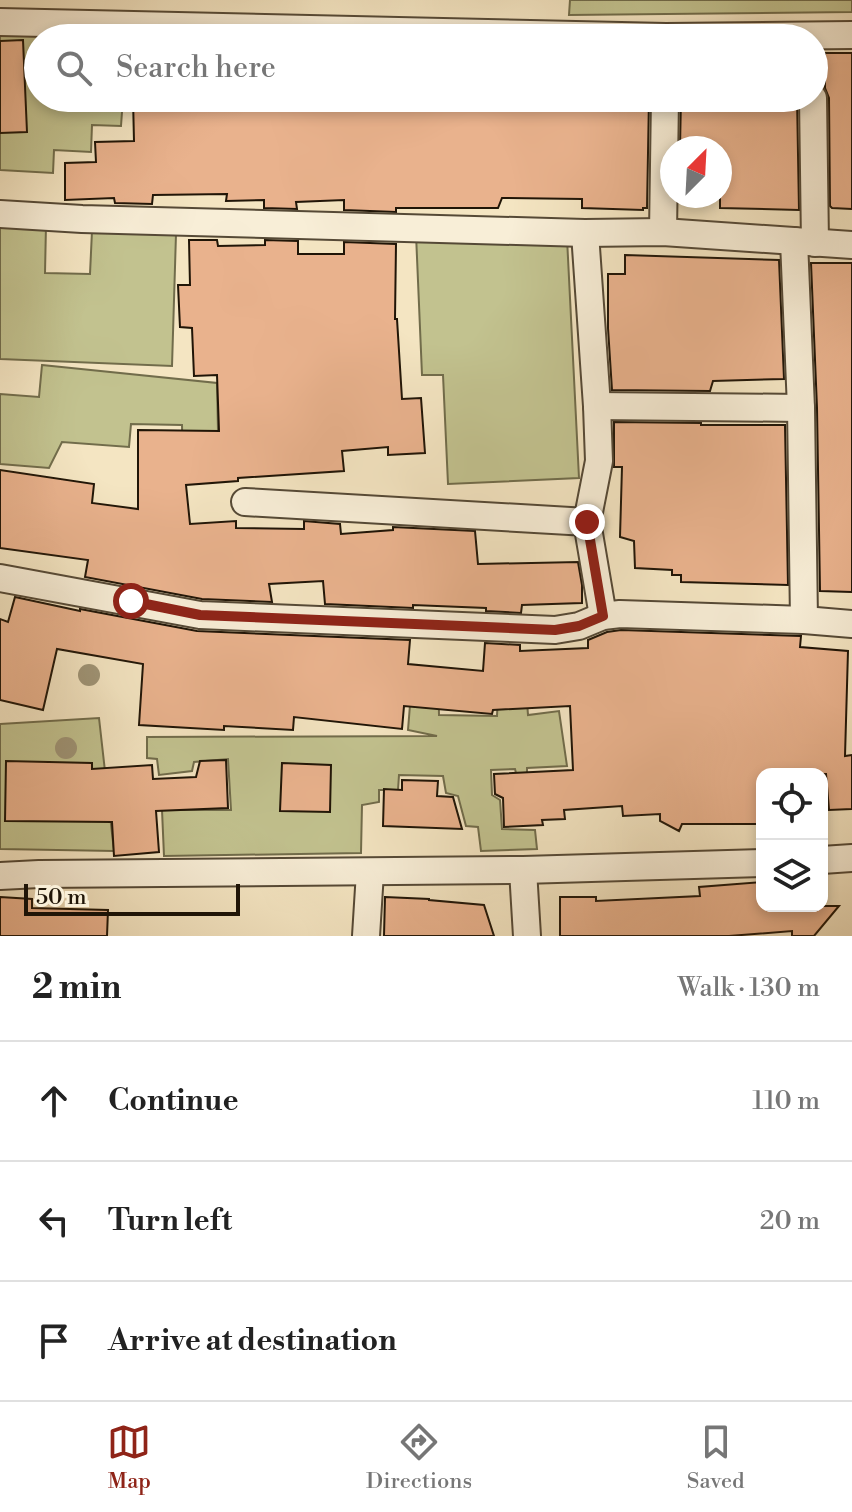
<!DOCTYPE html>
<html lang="en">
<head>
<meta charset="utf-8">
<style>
	:root { --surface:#fff; --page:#f6f6f6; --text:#222; --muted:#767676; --line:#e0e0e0; --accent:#8f2418 }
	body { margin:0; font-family:"Libre Bodoni",serif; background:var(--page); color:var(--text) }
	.controls { position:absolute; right:24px; bottom:24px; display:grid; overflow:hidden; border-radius:16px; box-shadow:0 4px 12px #0003 }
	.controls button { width:72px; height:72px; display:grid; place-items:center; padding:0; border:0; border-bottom:2px solid var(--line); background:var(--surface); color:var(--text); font:40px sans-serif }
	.compass { position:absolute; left:660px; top:136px; width:72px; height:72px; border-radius:50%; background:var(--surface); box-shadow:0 4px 12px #0003; rotate:24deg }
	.scale { position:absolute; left:24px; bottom:20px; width:216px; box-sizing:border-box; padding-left:8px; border:4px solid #201507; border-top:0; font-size:22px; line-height:28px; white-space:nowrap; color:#201507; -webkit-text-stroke:6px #f8eed7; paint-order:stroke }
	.stop { position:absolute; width:24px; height:24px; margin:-18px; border:6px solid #8f2418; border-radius:50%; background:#fff }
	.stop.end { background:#8f2418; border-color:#fff; box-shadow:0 2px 8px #0008 }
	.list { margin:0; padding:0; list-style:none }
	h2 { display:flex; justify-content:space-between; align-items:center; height:104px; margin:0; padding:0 32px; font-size:34px }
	h2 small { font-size:26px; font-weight:400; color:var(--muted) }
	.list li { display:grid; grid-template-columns:52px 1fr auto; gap:24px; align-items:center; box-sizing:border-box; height:120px; padding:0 32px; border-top:2px solid var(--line) }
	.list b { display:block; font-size:30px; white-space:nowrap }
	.list em { font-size:26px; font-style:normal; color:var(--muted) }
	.icon { flex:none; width:44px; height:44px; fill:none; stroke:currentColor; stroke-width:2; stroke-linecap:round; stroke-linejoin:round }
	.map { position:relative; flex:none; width:852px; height:936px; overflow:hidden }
	.search { position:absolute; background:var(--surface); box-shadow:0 4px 12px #0003; left:24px; right:24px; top:24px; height:88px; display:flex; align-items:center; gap:20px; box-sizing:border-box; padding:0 28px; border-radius:44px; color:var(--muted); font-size:30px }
	.sheet { height:464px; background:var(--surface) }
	nav { display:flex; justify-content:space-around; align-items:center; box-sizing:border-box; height:112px; border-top:2px solid var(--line); background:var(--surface); font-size:22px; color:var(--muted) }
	nav a { display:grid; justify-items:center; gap:4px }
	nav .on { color:var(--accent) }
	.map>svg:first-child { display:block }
	.green { fill:#c2c28f; stroke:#716c4b; stroke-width:2 }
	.building { fill:#e9b28d; stroke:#201507; stroke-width:2 }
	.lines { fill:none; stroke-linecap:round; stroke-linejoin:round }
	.street-casing { stroke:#554936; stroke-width:30 }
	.street { stroke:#f8eed7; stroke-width:26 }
	.tree { fill:#9f9476 }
	.route { stroke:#8f2418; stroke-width:10 }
</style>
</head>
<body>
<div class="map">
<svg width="852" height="936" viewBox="0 0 852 936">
	<rect width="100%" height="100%" fill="#f4e5c2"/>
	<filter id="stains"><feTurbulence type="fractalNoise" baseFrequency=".0025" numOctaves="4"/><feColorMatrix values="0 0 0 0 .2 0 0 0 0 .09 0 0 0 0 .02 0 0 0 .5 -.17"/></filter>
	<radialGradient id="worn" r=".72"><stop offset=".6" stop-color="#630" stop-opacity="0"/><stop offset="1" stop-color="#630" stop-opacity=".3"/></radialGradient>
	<!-- green -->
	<g class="green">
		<polygon points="570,0 852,0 852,12 569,15"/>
		<polygon points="0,33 113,38 38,38 38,98 123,98 121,126 92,125 91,152 54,150 53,173 0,170"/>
		<polygon points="0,223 46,225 45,273 90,274 92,231 176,234 172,366 0,359"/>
		<polygon points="416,234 567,238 579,478 448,484 443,375 422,375"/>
		<polygon points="42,365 217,383 219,479 183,479 182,425 131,424 129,447 62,442 49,468 0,464 0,394 39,397"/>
		<polygon points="413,668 438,669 439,715 497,716 499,672 525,673 528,715 559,711 567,766 527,768 527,775 517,777 515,769 491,770 492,795 500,800 502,829 535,830 537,849 481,851 478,827 466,826 458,796 446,793 443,776 399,775 398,790 379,790 379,802 362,805 361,853 164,856 162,810 231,810 228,759 194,762 192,771 159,775 157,759 147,758 147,737 437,736 408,730"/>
		<polygon points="99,718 114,851 0,849 0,724"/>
	</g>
	<!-- building -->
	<g class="building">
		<polygon points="23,40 27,132 0,133 0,41"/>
		<polygon points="825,53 852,53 852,209 832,208 830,206 829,98 825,88"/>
		<polygon points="133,98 649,98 647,208 643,208 643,210 582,208 582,199 502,198 498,208 396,208 396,212 344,210 344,200 296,202 297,209 264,208 264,200 226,201 227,194 153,195 152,204 115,203 114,198 65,200 65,163 96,162 95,142 134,141"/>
		<polygon points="681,98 797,98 799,210 720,208 720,148 680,148"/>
		<polygon points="189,240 217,240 218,246 265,245 265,240 298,241 298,254 344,254 344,242 396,244 395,319 397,319 402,399 421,398 425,453 388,455 388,447 342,451 344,471 238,478 238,481 186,485 190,524 236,521 236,528 304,529 304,521 340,524 341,534 393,530 393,527 475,531 478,564 578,562 582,585 582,603 522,605 521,613 486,611 486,608 413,605 413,608 325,604 323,581 269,584 272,602 202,599 85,577 88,560 0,548 0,470 94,484 92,503 138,509 138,430 219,431 217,375 194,376 192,328 180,327 178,285 190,285"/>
		<polygon points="625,255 779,260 784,379 713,381 710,391 612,390 608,328 608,274 625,274"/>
		<polygon points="811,263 852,263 852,592 820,591 817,408"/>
		<polygon points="614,422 701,423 701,425 785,425 788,585 681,582 681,575 672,575 672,570 635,568 634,541 620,537 622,467 614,467"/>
		<polygon points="15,597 80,611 80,609 197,631 410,640 408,664 483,671 485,643 520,645 520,651 588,648 588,640 607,632 621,630 801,636 800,647 848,651 845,756 852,755 852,809 829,810 826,774 762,774 762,824 682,824 679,831 660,821 660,814 623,816 622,806 564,810 565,819 542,820 543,825 504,827 503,798 495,794 494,774 573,770 570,706 493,710 492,714 404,706 402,729 294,717 293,730 224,726 224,730 139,725 143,664 57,649 43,710 0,700 0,619 8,622"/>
		<polygon points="226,760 228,808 156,811 159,852 114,856 112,822 5,821 6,761 92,763 92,769 152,765 153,779 196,777 200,761"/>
		<polygon points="282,763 331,765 330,812 280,811"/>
		<polygon points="402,780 438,781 437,796 453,797 462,829 383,826 384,789 402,790"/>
		<polygon points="762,882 762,906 839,906 814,936 792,936 792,931 729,936 560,936 560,897 596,897 596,901 700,896 699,887"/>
		<polygon points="0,897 32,899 32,908 108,910 107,936 0,936"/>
		<polygon points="385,897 429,899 429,900 484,905 494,936 384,936"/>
	</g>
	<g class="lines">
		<defs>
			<g id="street">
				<polyline points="0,22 666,37 852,35"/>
				<polyline points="813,98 815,243"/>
				<polyline points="0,214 82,219 585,233 663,232 852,245"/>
				<polyline points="663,232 665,98"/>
				<polyline points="585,233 597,406 599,461 587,522 603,616"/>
				<polyline points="794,241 801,408 804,620"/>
				<polyline points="597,406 801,408"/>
				<polyline points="245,502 587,522"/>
				<polyline points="0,578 200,615 555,630 579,626 603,616 620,614 804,620 852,624"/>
				<polyline points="822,860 852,858"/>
				<polyline points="523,870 527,936"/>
				<polyline points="0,876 39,874 523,870 762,863"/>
				<polyline points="366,936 370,872"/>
			</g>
		</defs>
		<!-- street casing -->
		<use href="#street" class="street-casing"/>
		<!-- street -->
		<use href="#street" class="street"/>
	</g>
	<!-- trees -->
	<g class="tree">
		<circle cx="89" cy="675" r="11"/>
		<circle cx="66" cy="748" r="11"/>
	</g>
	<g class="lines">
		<!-- route -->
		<polyline class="route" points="131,601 200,615 555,630 579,626 603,616 587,522"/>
	</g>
	<rect width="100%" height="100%" filter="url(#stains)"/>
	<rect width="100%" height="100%" fill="url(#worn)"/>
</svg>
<div class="controls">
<button><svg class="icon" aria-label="locate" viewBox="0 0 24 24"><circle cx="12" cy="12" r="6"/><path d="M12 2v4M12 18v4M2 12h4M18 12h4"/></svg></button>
<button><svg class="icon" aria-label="layers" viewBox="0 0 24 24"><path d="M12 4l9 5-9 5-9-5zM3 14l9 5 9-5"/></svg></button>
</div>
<svg class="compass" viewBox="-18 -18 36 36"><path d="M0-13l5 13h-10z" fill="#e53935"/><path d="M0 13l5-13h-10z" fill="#767676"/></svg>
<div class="scale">50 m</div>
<div class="stop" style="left:131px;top:601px"></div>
<div class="stop end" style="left:587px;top:522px"></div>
<div class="search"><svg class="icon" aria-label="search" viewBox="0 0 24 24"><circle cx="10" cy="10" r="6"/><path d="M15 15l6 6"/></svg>Search here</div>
</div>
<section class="sheet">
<h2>2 min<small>Walk · 130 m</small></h2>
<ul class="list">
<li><svg class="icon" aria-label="ahead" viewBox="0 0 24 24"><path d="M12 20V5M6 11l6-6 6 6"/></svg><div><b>Continue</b></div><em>110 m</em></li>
<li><svg class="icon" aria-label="left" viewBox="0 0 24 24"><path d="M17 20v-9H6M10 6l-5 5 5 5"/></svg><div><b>Turn left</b></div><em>20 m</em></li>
<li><svg class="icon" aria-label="arrive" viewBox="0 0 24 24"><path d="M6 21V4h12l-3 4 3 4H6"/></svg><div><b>Arrive at destination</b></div></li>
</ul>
</section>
<nav>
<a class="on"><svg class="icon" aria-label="map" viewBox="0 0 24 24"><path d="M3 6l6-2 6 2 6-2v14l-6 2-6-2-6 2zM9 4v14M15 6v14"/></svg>Map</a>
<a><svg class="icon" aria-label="directions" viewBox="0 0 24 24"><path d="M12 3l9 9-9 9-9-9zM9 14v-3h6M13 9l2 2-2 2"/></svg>Directions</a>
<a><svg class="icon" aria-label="saved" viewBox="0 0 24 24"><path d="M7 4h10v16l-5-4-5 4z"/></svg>Saved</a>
</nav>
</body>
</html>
